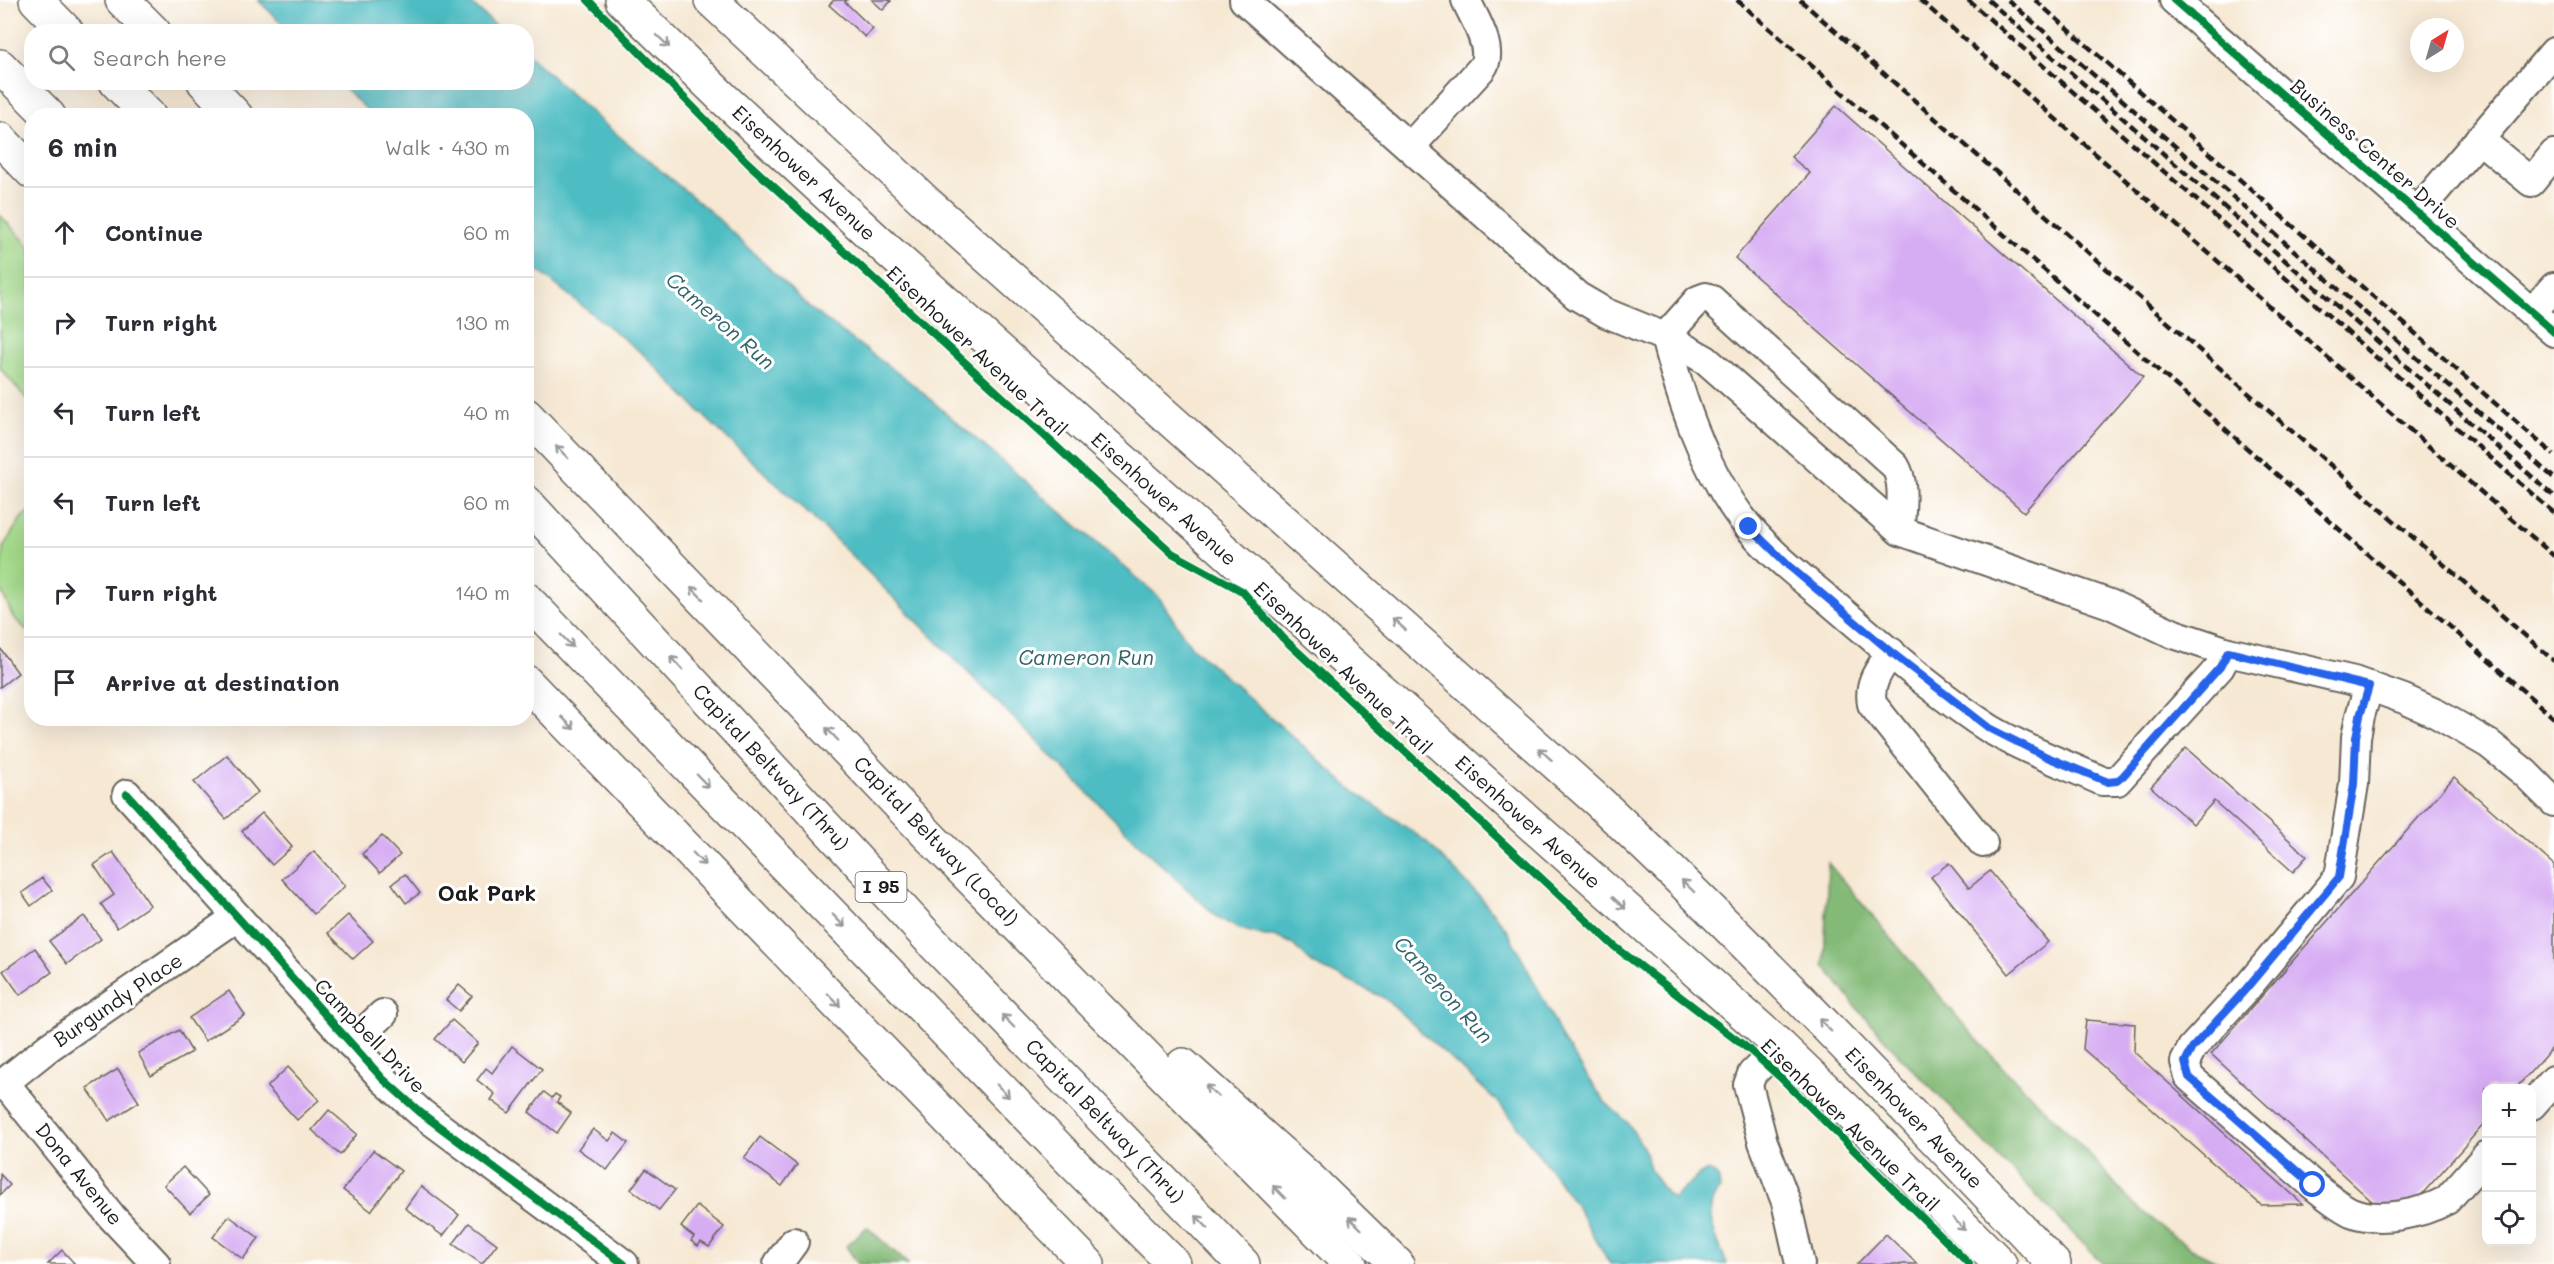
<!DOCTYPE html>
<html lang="en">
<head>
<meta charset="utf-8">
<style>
	:root { --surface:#fff; --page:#f7f7f7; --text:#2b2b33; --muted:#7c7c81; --line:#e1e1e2 }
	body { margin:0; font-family:Mali,sans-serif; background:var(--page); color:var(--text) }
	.controls { position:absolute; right:18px; bottom:18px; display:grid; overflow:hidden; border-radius:12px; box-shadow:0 6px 24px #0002 }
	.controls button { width:54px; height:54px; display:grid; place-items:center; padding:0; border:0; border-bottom:2px solid var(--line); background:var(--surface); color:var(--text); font:30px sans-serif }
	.compass { position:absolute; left:2410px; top:18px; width:54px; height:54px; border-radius:50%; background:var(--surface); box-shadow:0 6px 24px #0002; rotate:37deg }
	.stop { position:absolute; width:18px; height:18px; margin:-14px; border:4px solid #2563eb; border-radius:50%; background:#fff }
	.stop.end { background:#2563eb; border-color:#fff; box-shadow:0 2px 6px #0008 }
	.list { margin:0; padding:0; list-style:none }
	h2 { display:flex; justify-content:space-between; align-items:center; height:78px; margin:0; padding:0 24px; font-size:26px }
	h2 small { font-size:20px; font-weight:400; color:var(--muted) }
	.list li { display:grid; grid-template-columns:39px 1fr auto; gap:18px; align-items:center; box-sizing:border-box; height:90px; padding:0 24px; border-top:2px solid var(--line) }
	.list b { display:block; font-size:22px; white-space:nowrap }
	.list em { font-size:20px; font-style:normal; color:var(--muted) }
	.icon { flex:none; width:33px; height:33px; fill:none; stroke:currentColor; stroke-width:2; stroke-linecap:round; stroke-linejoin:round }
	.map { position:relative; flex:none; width:2554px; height:1264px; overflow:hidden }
	.search { position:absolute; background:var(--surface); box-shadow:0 6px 24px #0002; left:24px; top:24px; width:510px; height:66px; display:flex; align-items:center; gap:15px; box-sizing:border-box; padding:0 21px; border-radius:24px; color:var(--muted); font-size:22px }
	.panel { position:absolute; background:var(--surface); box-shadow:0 6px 24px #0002; left:24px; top:108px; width:510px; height:618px; border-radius:24px }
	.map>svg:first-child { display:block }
	.green { fill:#a4da8b; stroke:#607b54; stroke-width:1.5 }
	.forest { fill:#83ba77; stroke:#506b4a; stroke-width:1.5 }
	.water { fill:#4ebdc3; stroke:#356c70; stroke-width:1.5 }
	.building { fill:#d6acf3 }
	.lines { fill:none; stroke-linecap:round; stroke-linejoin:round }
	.minor-casing { stroke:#68635c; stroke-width:32 }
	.major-casing { stroke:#68635c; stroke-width:36 }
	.highway-casing { stroke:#68635c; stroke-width:36 }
	.minor { stroke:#fff; stroke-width:28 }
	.major { stroke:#fff; stroke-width:33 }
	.highway { stroke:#fff; stroke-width:33 }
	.rail { stroke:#1c1c1c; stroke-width:4.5; stroke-dasharray:9 4.5; stroke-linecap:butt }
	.cycleway-casing { stroke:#fff; stroke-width:11 }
	.cycleway { stroke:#00873e; stroke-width:8 }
	.oneway { stroke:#999 }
	.route { stroke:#2563eb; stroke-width:8 }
	.labels { text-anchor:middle; stroke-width:6; stroke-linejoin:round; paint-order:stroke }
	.shield { fill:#fff; stroke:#606060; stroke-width:1.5 }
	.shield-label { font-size:18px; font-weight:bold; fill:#1c1c1c }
	.street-label { font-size:20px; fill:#1c1c1c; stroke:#fff }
	.water-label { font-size:21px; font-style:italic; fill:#326467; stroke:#fff }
	.neighbourhood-label { font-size:21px; font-weight:bold; fill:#1c1c1c; stroke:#fff }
</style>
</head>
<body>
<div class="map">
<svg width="2554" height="1264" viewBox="0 0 2554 1264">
	<rect width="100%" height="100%" fill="#fff"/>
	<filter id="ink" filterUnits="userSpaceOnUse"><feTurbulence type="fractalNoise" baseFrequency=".0167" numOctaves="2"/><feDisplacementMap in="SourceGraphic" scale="12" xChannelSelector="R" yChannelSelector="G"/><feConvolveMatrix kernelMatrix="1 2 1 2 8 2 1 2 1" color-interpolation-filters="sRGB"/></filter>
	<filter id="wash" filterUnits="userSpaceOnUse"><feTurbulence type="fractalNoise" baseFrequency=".008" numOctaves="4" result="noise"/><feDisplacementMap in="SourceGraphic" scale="24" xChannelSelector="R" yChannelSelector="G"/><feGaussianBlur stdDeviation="1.35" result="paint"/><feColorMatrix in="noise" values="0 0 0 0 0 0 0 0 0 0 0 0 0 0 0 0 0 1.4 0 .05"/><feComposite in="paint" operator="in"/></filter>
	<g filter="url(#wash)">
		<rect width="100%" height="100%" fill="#f6e8d3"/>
		<!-- green -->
		<g class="green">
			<polygon points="0,215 31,248 31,404 0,368"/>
			<polygon points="31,510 31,634 13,617 0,587 3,547 22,517"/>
		</g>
		<!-- forest -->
		<g class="forest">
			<polygon points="1828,863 1964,1025 2006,1071 2079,1143 2132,1203 2165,1230 2196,1251 2223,1264 2103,1264 1899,1055 1856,1007 1824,965"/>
			<polygon points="867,1227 908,1264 858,1264 846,1246"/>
		</g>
		<!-- water -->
		<g class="water">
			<polygon points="258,0 467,0 502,31 289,31"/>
			<path d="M527,54l75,68 110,91 99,96 99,73 248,214 32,49 159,142 78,55 55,57 25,31 43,82 12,27 43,63 23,21 15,24 8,24 15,22 7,6 26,-24 9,-4c11,3 11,8 12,19 -21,18 -1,53 7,74h-117l-35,-60 -26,-36 -49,-64 -39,-36 -77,-70 -71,-34 -22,-21 -17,-7h-9l-28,-8 -20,-11 -77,-72 -311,-312 -119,-111 -66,-67 -117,-93 -1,-146 -154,-1 -33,-32 187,-1z"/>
		</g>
		<g id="blocks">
			<!-- building -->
			<g class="building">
				<polygon points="834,0 847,0 845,2 873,29 865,37 829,5"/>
				<polygon points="872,0 889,0 891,1 883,10"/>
				<polygon points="1836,106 2143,377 2024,512 1735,258 1810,173 1791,157"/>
				<polygon points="0,648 18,673 0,687"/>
				<polygon points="2186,748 2307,856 2293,872 2214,801 2193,824 2151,787"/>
				<polygon points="227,755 258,792 226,819 194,782"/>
				<polygon points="2454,777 2554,865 2554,1046 2516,1088 2486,1088 2486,1122 2416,1201 2377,1206 2211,1054"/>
				<polygon points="262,813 292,847 272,865 242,831"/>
				<polygon points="382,836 400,855 380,873 362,854"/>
				<polygon points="314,851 345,886 314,914 282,879"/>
				<polygon points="113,852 150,905 117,928 101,904 114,895 94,865"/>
				<polygon points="1949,863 1969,888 1990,871 2048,942 2009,974 1931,877"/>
				<polygon points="405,874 420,893 406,903 392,884"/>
				<polygon points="42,878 52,890 31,906 22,893"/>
				<polygon points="348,915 373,941 353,959 328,933"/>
				<polygon points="84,916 101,939 67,964 49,941"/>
				<polygon points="35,948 52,972 20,995 3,971"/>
				<polygon points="459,985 472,996 459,1011 446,1000"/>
				<polygon points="229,991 245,1015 205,1041 189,1018"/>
				<polygon points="452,1020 478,1043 462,1062 435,1039"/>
				<polygon points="2086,1020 2135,1024 2134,1052 2303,1204 2261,1205 2083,1049"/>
				<polygon points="179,1030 192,1052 151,1076 138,1053"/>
				<polygon points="512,1046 542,1069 509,1113 491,1100 495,1094 477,1080 486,1068 492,1073"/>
				<polygon points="288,1067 319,1100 297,1120 267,1087"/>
				<polygon points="118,1069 139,1102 109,1121 87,1088"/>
				<polygon points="544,1092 552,1098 555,1094 560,1097 557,1102 571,1113 557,1133 529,1112"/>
				<polygon points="329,1110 357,1134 340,1155 312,1130"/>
				<polygon points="593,1129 609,1141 615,1133 628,1143 607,1170 578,1149"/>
				<polygon points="760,1137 797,1165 782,1186 744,1158"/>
				<polygon points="373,1150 401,1171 371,1211 343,1190"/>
				<polygon points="183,1167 209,1195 190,1213 164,1185"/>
				<polygon points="646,1169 675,1190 659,1210 631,1189"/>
				<polygon points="0,1174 10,1185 0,1195"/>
				<polygon points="421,1186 459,1215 443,1236 405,1208"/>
				<polygon points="697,1206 724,1227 709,1247 701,1242 698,1246 691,1241 694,1237 681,1227"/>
				<polygon points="229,1216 259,1238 243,1259 213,1237"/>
				<polygon points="469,1223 497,1244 482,1264 453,1244"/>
				<polygon points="1886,1234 1917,1264 1857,1264"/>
				<polygon points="62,1250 75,1264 48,1264"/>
			</g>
		</g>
	</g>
	<g filter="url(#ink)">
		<use href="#blocks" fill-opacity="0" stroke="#68635c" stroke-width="1.5"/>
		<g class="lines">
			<defs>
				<g id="minor">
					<polyline points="1244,0 1577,296 1606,313 1665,337 1706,360 1900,531 2110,604 2174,634 2228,652 2354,681 2404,699 2437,714 2489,744 2525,773 2554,802"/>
					<polyline points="2174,0 2554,332"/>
					<polyline points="2479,139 2531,182 2554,154"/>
					<path d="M1410,147l72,-79c13,-18 -8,-50 -16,-68"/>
					<polyline points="2417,212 2554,52"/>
					<polyline points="2532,312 2554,287"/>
					<path d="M1900,531c0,-21 6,-47 -5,-65l-183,-166 -6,-3 -8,3 -33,37c16,62 37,127 75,179 26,35 61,61 93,88 51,43 101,89 157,125 35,21 75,35 112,52h15l103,-114 8,-15"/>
					<path d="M1891,652c-12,18 -23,31 -19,52l111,139"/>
					<path d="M2369,686l-9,30 -4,21 -2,47 -15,93 -94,113 -53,58 -7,14 4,15 124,108c12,10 24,20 38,27 28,11 70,2 96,-12l39,-44"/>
					<polyline points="127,794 383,1079 421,1113 624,1264"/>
					<polyline points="351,1044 383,1014"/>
					<polyline points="1780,1046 1752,1074 1748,1085 1763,1142 1786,1202 1800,1264"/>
					<polyline points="4,1082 112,1217 156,1264"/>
					<polyline points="0,1086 49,1047 237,917"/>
					<polyline points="2532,1105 2554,1080"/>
					<polyline points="778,1264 794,1242"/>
				</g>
				<g id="major">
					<polyline points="622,0 723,98 885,248 1780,1046 1849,1112 2000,1264"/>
					<path d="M711,0l217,204 672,599c158,148 305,305 454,461"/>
				</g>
				<g id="highway">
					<polyline points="36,0 67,32"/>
					<polyline points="122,0 154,32"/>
					<polyline points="0,66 49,116"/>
					<polyline points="116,82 149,116"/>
					<polyline points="204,82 236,116"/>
					<polyline points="0,139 32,172"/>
					<polyline points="526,415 930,837 1350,1264"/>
					<polyline points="526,502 935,945 1243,1264"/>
					<polyline points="526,599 1072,1162 1174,1264"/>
					<polyline points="526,682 1088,1264"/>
					<polyline points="1183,1065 1312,1181 1397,1264"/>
				</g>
			</defs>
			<!-- minor casing -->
			<use href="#minor" class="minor-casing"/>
			<!-- major casing -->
			<use href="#major" class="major-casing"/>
			<!-- highway casing -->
			<use href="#highway" class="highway-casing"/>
			<!-- minor -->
			<use href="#minor" class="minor"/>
			<!-- major -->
			<use href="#major" class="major"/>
			<!-- highway -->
			<use href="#highway" class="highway"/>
			<!-- rail -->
			<g class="rail">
				<polyline points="1737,0 2554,718"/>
				<polyline points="1800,0 2554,661"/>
				<polyline points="1920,0 2554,556"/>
				<polyline points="1968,0 2554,513"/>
				<polyline points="1988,0 2554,496"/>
				<polyline points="2008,0 2554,478"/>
				<polyline points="2035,0 2554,455"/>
			</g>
			<defs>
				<g id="cycleway">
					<polyline points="588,0 747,162 1172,553 1242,591 1283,638 1614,946 1751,1051 1780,1077 1969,1264"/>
					<polyline points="2174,0 2554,332"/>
					<polyline points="127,794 383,1079 421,1113 624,1264"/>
				</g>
			</defs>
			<!-- cycleway casing -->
			<use href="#cycleway" class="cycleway-casing"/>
			<!-- cycleway -->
			<use href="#cycleway" class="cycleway"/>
		</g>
		<!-- one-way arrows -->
		<defs><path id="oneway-shaft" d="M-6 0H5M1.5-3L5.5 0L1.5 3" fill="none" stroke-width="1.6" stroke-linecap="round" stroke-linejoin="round" transform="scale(1.5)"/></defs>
		<g class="oneway">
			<use href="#oneway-shaft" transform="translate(663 41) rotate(44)"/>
			<use href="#oneway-shaft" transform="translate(562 452) rotate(-134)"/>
			<use href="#oneway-shaft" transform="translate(697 593) rotate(-134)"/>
			<use href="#oneway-shaft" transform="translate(1399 624) rotate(-138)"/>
			<use href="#oneway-shaft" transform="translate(567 641) rotate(46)"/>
			<use href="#oneway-shaft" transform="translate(676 663) rotate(-133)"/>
			<use href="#oneway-shaft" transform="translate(568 723) rotate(45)"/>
			<use href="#oneway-shaft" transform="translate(832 734) rotate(-134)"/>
			<use href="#oneway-shaft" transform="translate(1545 754) rotate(-138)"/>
			<use href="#oneway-shaft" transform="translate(703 781) rotate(46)"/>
			<use href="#oneway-shaft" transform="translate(699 859) rotate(46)"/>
			<use href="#oneway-shaft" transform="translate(1688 886) rotate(-136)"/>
			<use href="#oneway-shaft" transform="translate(1619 903) rotate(42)"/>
			<use href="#oneway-shaft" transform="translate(839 921) rotate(46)"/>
			<use href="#oneway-shaft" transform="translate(834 1000) rotate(46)"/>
			<use href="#oneway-shaft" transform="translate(1008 1021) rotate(-134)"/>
			<use href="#oneway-shaft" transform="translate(1825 1025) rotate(-134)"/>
			<use href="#oneway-shaft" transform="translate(1003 1091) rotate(46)"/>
			<use href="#oneway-shaft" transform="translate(1212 1091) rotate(-138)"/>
			<use href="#oneway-shaft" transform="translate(1279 1192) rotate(-134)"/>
			<use href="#oneway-shaft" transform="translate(1202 1222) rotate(-134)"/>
			<use href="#oneway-shaft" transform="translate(1355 1223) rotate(-136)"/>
			<use href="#oneway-shaft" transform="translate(1959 1224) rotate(45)"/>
		</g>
	</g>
	<g class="lines" filter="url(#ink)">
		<!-- route -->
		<polyline class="route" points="1749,527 1789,566 1891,652 1989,728 2047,757 2108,782 2117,781 2123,776 2220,667 2228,652 2369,686 2360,716 2356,737 2354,784 2339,877 2245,990 2192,1048 2185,1062 2189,1077 2313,1185"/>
	</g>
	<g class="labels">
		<!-- shield labels -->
		<rect class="shield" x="855.5" y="872" width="51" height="30" rx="4.5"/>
		<g class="shield-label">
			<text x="881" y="893">I 95</text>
		</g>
		<!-- street labels -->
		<g class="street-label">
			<text transform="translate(2375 154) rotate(41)" y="7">Business Center Drive</text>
			<text transform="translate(804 173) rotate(43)" y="7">Eisenhower Avenue</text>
			<text transform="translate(977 351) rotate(43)" y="7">Eisenhower Avenue Trail</text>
			<text transform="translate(1164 499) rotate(42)" y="7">Eisenhower Avenue</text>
			<text transform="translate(1343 668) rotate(44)" y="7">Eisenhower Avenue Trail</text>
			<text transform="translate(771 767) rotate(47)" y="7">Capital Beltway (Thru)</text>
			<text transform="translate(1528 822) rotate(42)" y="7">Eisenhower Avenue</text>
			<text transform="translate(936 841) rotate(46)" y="7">Capital Beltway (Local)</text>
			<text transform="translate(118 1000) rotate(-34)" y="7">Burgundy Place</text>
			<text transform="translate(370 1036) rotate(46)" y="7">Campbell Drive</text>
			<text transform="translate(1914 1118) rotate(46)" y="7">Eisenhower Avenue</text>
			<text transform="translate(1105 1121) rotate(46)" y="7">Capital Beltway (Thru)</text>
			<text transform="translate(1850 1125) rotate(44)" y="7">Eisenhower Avenue Trail</text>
			<text transform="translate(79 1174) rotate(51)" y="7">Dona Avenue</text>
		</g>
		<!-- water labels -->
		<g class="water-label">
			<text transform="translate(720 321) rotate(41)" y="7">Cameron Run</text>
			<text x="1086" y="665">Cameron Run</text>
			<text transform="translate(1443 990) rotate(48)" y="7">Cameron Run</text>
		</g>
		<!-- neighbourhood labels -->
		<g class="neighbourhood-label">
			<text x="487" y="901">Oak Park</text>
		</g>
	</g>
</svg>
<div class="controls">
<button>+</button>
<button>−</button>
<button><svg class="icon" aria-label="locate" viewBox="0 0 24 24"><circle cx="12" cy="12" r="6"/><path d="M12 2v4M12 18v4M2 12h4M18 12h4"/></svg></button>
</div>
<svg class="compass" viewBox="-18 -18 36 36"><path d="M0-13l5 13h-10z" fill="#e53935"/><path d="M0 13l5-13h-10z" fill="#7c7c81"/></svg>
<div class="stop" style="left:2313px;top:1185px"></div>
<div class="stop end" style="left:1749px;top:527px"></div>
<div class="search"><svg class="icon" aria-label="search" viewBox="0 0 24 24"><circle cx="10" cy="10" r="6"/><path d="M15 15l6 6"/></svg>Search here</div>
<section class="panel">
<h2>6 min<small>Walk · 430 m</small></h2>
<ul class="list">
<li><svg class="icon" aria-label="ahead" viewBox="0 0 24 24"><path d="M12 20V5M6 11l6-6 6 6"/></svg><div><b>Continue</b></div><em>60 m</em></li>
<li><svg class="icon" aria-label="right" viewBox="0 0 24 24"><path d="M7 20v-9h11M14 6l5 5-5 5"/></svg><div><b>Turn right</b></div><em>130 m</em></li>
<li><svg class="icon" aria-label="left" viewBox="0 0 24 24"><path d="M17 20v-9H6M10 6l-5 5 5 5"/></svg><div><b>Turn left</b></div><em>40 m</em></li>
<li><svg class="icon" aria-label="left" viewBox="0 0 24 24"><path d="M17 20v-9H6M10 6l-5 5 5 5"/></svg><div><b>Turn left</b></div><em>60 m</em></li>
<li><svg class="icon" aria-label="right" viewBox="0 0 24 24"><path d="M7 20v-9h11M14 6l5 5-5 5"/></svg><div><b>Turn right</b></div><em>140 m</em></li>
<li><svg class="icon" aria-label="arrive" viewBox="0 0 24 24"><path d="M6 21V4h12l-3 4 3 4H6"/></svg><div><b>Arrive at destination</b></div></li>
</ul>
</section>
</div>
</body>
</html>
